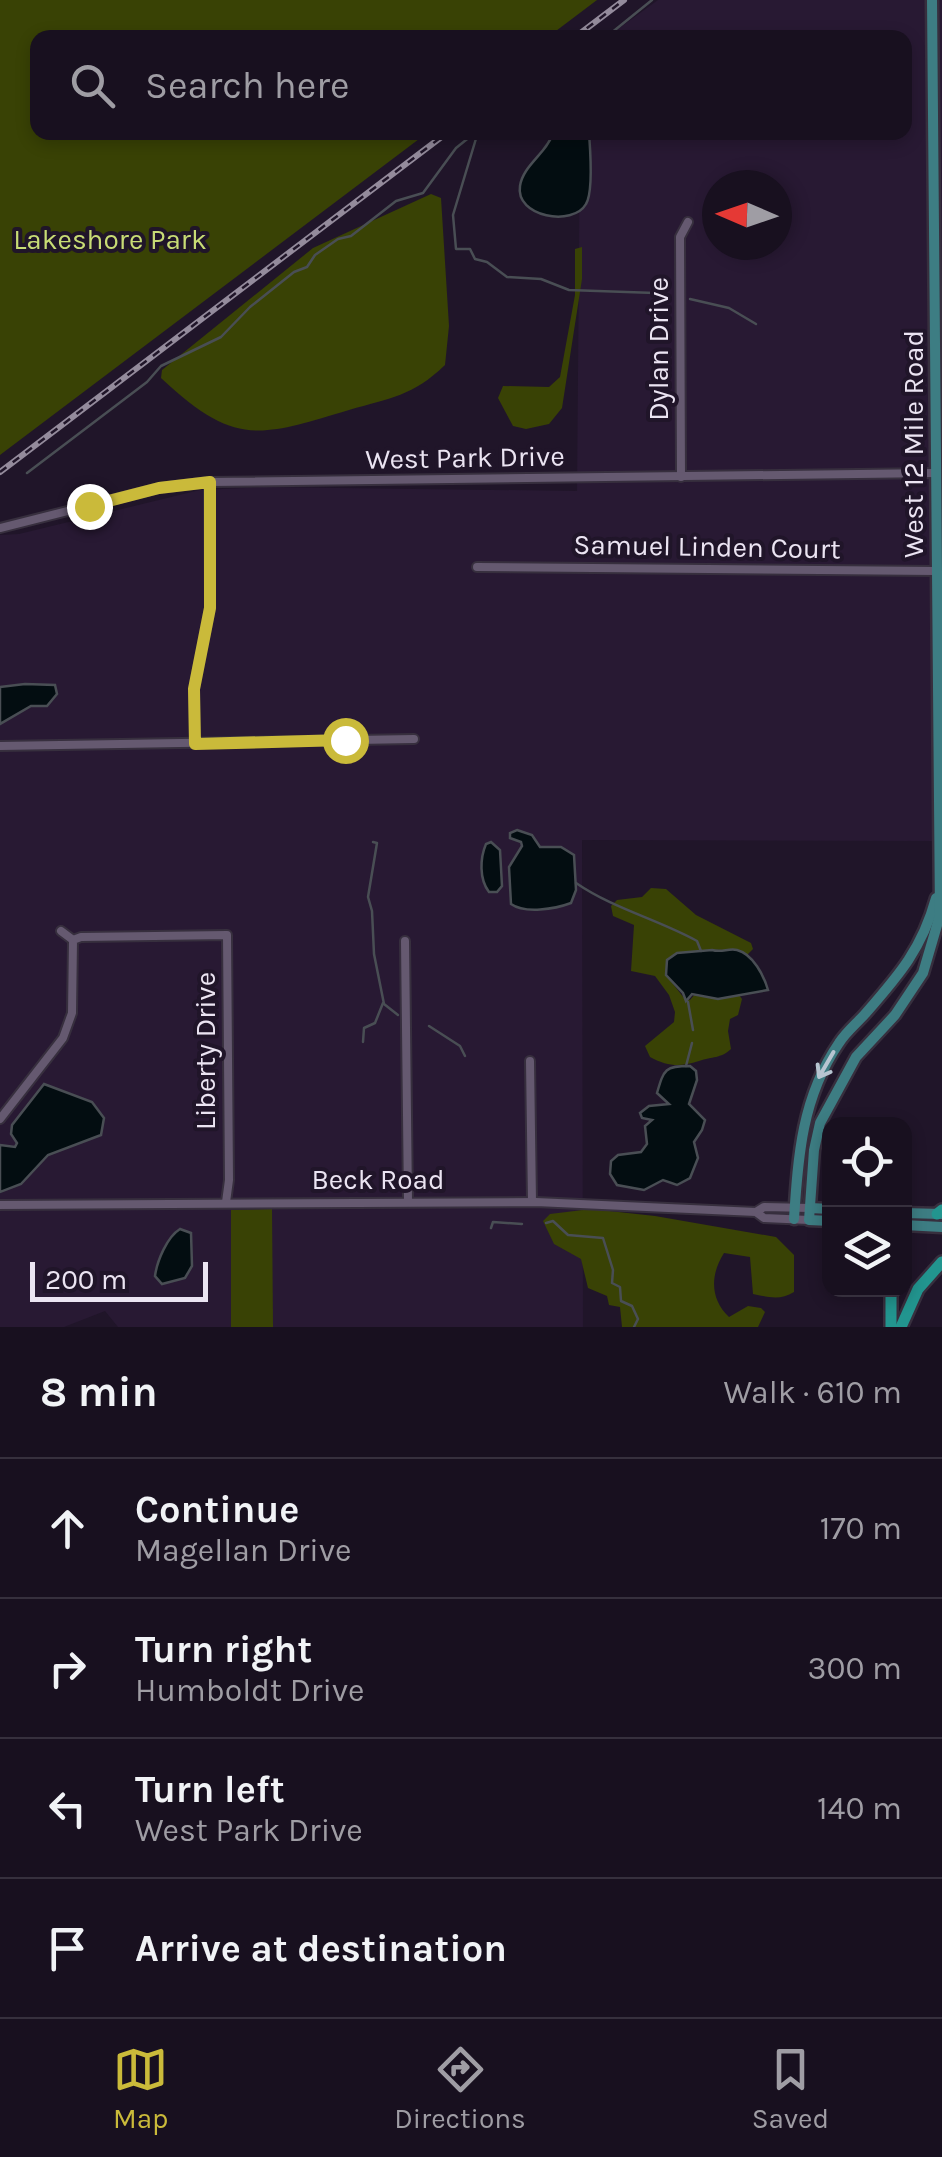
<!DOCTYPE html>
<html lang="en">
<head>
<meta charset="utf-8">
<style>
	:root { --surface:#18101f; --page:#211928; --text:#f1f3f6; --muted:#9f9da4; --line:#36303d; --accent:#caba3a }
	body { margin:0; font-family:Karla,sans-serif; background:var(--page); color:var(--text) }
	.controls { position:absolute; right:30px; bottom:30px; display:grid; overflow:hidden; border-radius:20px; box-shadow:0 5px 15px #0003 }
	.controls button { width:90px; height:90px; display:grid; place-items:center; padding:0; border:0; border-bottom:2px solid var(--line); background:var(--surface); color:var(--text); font:50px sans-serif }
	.compass { position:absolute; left:702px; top:170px; width:90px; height:90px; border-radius:50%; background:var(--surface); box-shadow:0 5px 15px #0003; rotate:272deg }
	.scale { position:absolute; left:30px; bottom:25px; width:178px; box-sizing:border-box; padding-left:10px; border:5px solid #ebe4f2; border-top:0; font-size:28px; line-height:35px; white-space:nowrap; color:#ebe4f2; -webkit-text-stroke:8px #201529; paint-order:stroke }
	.stop { position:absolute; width:30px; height:30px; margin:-22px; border:8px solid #caba3a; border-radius:50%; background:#fff }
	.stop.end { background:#caba3a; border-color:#fff; box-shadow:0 2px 10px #0008 }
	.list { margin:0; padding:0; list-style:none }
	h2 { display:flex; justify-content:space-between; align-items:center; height:130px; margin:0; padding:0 40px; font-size:42px }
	h2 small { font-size:32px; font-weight:400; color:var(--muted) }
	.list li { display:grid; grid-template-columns:65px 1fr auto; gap:30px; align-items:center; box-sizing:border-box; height:140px; padding:0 40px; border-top:2px solid var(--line) }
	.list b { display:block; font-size:38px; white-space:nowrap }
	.list p { margin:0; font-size:32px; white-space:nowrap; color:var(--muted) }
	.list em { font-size:32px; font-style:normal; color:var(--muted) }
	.icon { flex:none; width:55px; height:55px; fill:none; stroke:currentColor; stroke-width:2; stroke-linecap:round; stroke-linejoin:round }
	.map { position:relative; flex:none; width:942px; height:1327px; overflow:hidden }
	.search { position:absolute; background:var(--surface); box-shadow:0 5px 15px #0003; left:30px; right:30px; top:30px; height:110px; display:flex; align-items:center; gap:25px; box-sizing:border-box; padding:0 35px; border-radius:20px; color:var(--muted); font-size:38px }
	.sheet { height:690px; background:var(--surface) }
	nav { display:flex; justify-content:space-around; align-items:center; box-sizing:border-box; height:140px; border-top:2px solid var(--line); background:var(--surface); font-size:28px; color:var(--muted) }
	nav a { display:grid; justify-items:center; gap:5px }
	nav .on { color:var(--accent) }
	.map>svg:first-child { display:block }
	.built { fill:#281933; fill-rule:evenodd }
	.green { fill:#394205 }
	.water { fill:#030d11; stroke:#494e54; stroke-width:2.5 }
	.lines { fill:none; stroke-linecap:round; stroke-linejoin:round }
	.stream { stroke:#494e54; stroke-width:2.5 }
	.minor-casing { stroke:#372f3e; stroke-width:12 }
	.major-casing { stroke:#372f3e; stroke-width:15 }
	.highway-casing { stroke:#372f3e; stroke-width:16 }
	.minor { stroke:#655970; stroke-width:8 }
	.major { stroke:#3d7d83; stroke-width:10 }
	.highway { stroke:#22958f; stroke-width:11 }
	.rail-casing { stroke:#948b9c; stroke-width:6 }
	.rail { stroke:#201529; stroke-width:2.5; stroke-dasharray:8; stroke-linecap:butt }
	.oneway { stroke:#b7c5d1 }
	.route { stroke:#caba3a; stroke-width:12 }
	.labels { text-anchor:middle; stroke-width:8; stroke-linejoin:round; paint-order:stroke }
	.park-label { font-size:28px; fill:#c8dc75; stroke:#201529 }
	.street-label { font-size:28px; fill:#ebe4f2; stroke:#201529 }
</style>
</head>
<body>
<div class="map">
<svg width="942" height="1327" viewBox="0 0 942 1327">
	<rect width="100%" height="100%" fill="#201529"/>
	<!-- built -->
	<path class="built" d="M658,0h284v841l-360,-1 1,487h-465l-13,-16 -41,16h-64v-792l19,-1 181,-44 64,-3 313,4 3,-358 324,-1v-94l-297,-1zM717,185h60v60h-60z"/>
	<!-- green -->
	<g class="green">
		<polygon points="0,0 597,0 548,37 38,38 38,132 427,133 0,455"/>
		<path d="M431,194l10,4 8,128 -4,39c-32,31 -55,33 -96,45 -90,27 -114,37 -188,-32l1,-8 151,-122z"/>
		<polygon points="582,247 582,279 562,408 549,424 526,429 513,426 498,398 503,386 549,387 560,377 575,295 575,249"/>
		<path d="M651,888l15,1 30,26 55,28 2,6 -6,6c-14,-8 -68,-7 -80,5l-1,15 18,23 6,2 5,-6 23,5 21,-4 3,4 -4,16 -8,4 -2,12 3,18c-11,10 -18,7 -32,12 -19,6 -30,6 -49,-4l-5,-11 29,-24 1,-10 -6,-17 -14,-19 -24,-5 3,-46 -21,-9 -2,-10 6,-6 25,-3z"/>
		<polygon points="272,1209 273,1327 231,1327 231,1210"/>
		<path d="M591,1209l64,7 121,21 18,18v37c-14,9 -26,5 -41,2l-3,-37 -26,-4c-14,22 -14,46 5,64l19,-11 13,2 4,4 -7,15h-136l-2,-20 -11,-2 -2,-9 -19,-8 -7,-29 -27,-15 -11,-23 7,-7z"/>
	</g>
	<!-- water -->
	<g class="water">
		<path d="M553,133h36c1,15 5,58 -3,71 -13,23 -71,13 -66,-18 3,-21 27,-33 33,-53z"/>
		<polygon points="25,684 55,685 57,694 47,706 31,706 0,724 0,687"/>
		<path d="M517,830l15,5 8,12h21l13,8 2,35 -5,13c-16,6 -46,11 -60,1l-2,-37 13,-21 -1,-4 -11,-4v-5z"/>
		<path d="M491,842l9,8 2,36 -5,6h-8c-10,-13 -9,-34 -3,-48z"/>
		<path d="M712,950c10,3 16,-2 25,0 16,4 27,26 31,40l-50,9 -26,-5 -6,7 -3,-8 -17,-18 1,-15 10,-7z"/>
		<path d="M690,1066l6,5 1,9 -8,24 16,16 -3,10 -8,12 4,16 -8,20 -13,7 -14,-5 -19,10 -27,-5 -7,-11 1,-13 7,-6 23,-3 6,-8 -2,-18 7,-6 -10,-2 -2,-5 9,-7 20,-2 -12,-11c7,-24 8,-27 33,-27z"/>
		<polygon points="44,1084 92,1102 104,1118 101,1135 48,1155 21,1184 0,1192 0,1145 15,1147 17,1143 11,1134 12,1125"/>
		<path d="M180,1229l11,4 1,33 -7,12 -23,6 -7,-8c2,-15 12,-39 25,-47z"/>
	</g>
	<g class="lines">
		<!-- stream -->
		<g class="stream">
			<polyline points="605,38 652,0"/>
			<polyline points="478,132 453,215 456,249 470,249 475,259 487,262 507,277 541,279 569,290 655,293"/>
			<polyline points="690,299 729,308 756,324"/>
			<polyline points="27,473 147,382 161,366 221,337 250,307 294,272 307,267 315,255 338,239 351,236 396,201 423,193 456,148 476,132"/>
			<polyline points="373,842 377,843 368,897 372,911 374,954 384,1004 398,1015"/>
			<path d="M576,883c38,26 81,36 121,58l4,10"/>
			<polyline points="688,1002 693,1030"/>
			<polyline points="429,1026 460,1046 465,1056"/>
			<polyline points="363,1042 364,1028 375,1023 383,1003"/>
			<polyline points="686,1066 692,1043"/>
			<polyline points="546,1223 553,1221 568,1235 603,1238 613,1270 612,1283 620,1287 621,1301 632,1306 638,1319 634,1327"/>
			<polyline points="491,1228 493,1222 522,1224"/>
		</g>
		<defs>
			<g id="minor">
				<polyline points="681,477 680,237 688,222"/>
				<polyline points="0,528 159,488 209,482 935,473"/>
				<polyline points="477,567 936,571"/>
				<polyline points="195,743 194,689 210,608 209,482"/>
				<polyline points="0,746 414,739"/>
				<polyline points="61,931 73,940"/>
				<polyline points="405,941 408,1201"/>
				<polyline points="530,1061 532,1202"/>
				<polyline points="0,1119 63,1038 72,1013 73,940 81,937 227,935 229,1180 226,1202"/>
				<polyline points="0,1205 536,1202 756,1212 764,1218 809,1220"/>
				<polyline points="756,1212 764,1207 810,1208"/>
			</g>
			<g id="major">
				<polyline points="810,1208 830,1209"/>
				<polyline points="904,1213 941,1214"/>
				<path d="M794,1219c4,-63 8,-122 45,-176 7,-11 17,-19 26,-29 34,-39 57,-65 71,-116"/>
				<polyline points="830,1221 809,1220 814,1150 820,1123 856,1057 895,1015 923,973 940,915 932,0"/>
				<polyline points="904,1225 942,1227"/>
			</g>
			<g id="highway">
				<polyline points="937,1214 942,1210"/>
				<polyline points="891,1290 891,1327"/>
				<polyline points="901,1327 918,1289 942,1262"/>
			</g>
		</defs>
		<!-- minor casing -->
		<use href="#minor" class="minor-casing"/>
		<!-- major casing -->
		<use href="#major" class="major-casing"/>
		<!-- highway casing -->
		<use href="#highway" class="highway-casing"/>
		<!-- minor -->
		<use href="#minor" class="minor"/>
		<!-- major -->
		<use href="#major" class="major"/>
		<!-- highway -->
		<use href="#highway" class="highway"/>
		<defs>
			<g id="rail">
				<polyline points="574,38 624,0"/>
				<polyline points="0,472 448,132"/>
			</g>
		</defs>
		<!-- rail casing -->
		<use href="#rail" class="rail-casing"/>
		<!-- rail -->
		<use href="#rail" class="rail"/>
	</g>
	<!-- one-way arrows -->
	<defs><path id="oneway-shaft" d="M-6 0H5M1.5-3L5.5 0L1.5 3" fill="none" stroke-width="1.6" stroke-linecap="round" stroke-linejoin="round" transform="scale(2.5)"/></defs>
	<use class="oneway" href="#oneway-shaft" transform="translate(826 1065) rotate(120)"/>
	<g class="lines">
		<!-- route -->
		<polyline class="route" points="89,506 159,488 210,482 210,608 194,689 195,744 345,740"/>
	</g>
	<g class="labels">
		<!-- park labels -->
		<g class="park-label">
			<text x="110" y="249">Lakeshore Park</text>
		</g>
		<!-- street labels -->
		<g class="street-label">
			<text transform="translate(658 349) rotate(-90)" y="10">Dylan Drive</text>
			<text transform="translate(913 444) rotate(-90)" y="10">West 12 Mile Road</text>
			<text transform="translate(465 457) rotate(-1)" y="10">West Park Drive</text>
			<text transform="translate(707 546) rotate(1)" y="10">Samuel Linden Court</text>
			<text transform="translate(205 1051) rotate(-90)" y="10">Liberty Drive</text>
			<text x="378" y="1189">Beck Road</text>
		</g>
	</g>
</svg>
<div class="controls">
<button><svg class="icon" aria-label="locate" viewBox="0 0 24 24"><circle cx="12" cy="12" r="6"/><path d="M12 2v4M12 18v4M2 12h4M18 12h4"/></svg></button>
<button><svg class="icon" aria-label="layers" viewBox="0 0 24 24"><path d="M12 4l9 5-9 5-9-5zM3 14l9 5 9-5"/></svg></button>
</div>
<svg class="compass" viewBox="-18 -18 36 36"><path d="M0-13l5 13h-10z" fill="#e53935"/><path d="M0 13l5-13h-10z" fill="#9f9da4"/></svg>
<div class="scale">200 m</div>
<div class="stop" style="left:345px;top:740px"></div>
<div class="stop end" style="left:89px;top:506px"></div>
<div class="search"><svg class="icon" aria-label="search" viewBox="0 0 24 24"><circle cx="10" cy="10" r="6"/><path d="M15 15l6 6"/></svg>Search here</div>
</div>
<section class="sheet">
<h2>8 min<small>Walk · 610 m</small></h2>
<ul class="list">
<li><svg class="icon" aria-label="ahead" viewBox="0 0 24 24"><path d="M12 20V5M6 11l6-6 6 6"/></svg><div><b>Continue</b><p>Magellan Drive</p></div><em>170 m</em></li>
<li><svg class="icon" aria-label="right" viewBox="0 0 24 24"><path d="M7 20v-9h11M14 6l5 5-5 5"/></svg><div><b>Turn right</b><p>Humboldt Drive</p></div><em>300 m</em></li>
<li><svg class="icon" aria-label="left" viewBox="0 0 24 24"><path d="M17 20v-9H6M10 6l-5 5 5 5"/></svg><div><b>Turn left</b><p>West Park Drive</p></div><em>140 m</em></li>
<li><svg class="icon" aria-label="arrive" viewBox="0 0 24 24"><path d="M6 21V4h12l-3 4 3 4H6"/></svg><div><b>Arrive at destination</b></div></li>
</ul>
</section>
<nav>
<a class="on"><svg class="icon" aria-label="map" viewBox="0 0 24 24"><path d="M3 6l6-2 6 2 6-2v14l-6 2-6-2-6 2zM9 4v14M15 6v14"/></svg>Map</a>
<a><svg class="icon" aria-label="directions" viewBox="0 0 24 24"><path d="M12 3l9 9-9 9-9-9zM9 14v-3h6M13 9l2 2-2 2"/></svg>Directions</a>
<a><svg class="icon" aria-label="saved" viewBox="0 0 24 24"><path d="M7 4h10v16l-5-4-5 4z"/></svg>Saved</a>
</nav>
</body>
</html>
